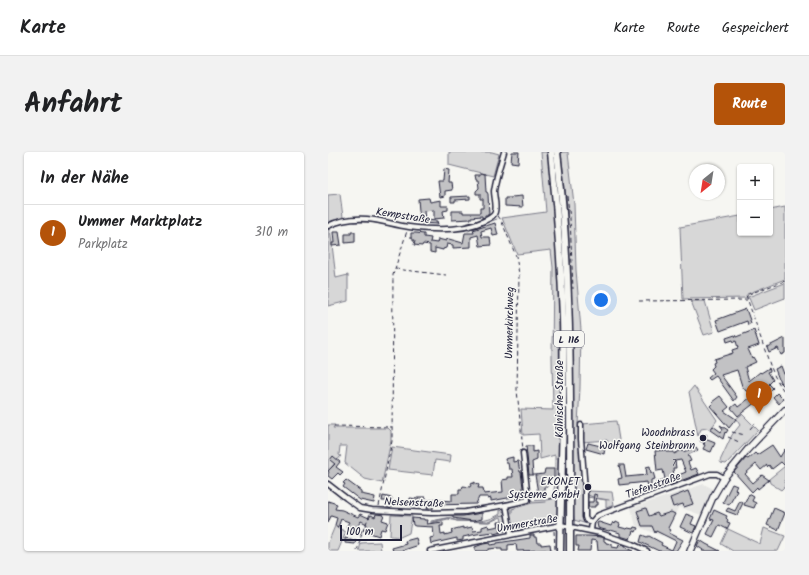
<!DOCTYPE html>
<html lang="de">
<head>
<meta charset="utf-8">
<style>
	:root { --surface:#fff; --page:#f2f2f2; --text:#202124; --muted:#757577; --line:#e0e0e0; --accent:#b45309 }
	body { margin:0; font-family:Kalam,sans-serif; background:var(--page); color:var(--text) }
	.controls { position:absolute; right:12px; top:12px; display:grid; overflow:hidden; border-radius:4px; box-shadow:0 1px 3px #0004 }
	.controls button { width:36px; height:36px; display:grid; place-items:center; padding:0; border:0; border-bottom:1px solid var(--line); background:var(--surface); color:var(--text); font:20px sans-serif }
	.compass { position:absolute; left:361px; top:12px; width:36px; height:36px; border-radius:50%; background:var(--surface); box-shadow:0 1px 3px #0004; rotate:210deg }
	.scale { position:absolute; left:12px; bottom:10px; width:62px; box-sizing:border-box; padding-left:4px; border:2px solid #22223b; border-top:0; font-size:11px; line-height:14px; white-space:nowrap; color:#22223b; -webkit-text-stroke:3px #f6f6f2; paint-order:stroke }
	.you { position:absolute; left:273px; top:148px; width:14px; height:14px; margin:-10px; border:3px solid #fff; border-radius:50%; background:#1a73e8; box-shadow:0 0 0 6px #1a73e833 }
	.badge { display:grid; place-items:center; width:26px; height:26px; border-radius:50%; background:var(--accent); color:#fff; font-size:13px; font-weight:700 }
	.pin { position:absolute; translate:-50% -33px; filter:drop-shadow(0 1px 2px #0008) }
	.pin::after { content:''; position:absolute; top:21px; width:14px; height:12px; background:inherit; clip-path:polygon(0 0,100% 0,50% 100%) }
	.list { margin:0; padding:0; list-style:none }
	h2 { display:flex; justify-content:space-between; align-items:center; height:52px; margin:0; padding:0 16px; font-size:17px }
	h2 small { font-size:13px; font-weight:400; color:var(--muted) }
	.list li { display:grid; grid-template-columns:26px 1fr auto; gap:12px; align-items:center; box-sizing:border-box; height:56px; padding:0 16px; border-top:1px solid var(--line) }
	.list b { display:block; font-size:15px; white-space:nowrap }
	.list p { margin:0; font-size:13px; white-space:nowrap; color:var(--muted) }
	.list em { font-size:13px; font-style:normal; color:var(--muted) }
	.map { position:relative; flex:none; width:457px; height:399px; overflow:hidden; border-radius:4px }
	header { display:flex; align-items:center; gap:24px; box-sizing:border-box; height:56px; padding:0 20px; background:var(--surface); border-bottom:1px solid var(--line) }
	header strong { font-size:19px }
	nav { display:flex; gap:22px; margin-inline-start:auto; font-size:14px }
	.intro { display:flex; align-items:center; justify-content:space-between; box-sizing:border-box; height:96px; padding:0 24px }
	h1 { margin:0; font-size:28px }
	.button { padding:10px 18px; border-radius:4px; background:var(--accent); color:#fff; font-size:14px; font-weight:700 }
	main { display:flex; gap:24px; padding:0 24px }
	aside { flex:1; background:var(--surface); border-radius:4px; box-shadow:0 1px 3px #0004 }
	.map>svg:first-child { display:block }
	.built { fill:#e6e6e4 }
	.green { fill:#d7d7d7; stroke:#7c7c89 }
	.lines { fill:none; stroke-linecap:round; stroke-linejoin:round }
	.stream { stroke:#757583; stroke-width:1 }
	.building { fill:#c2c2c4; stroke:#22223b; fill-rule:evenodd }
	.minor-casing { stroke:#22223b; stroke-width:7 }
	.secondary-casing { stroke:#22223b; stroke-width:8 }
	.primary-casing { stroke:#22223b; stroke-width:9 }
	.path { stroke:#22223b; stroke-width:1; stroke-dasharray:4 3; stroke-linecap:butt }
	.minor { stroke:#f6f6f2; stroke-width:4 }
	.secondary { stroke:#f6f6f2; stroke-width:5.5 }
	.primary { stroke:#f6f6f2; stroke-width:6 }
	.poi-dot { fill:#22223b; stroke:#f6f6f2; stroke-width:1.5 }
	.labels { text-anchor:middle; stroke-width:3; stroke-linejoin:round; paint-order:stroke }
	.number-label { font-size:9px; fill:#4a4a5d }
	.shield { fill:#f6f6f2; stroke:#626272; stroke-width:1 }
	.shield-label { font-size:10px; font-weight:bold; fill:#22223b }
	.street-label { font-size:11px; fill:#22223b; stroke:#f6f6f2 }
	.poi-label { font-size:11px; fill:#22223b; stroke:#f6f6f2; text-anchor:end }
</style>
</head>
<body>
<header>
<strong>Karte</strong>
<nav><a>Karte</a><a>Route</a><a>Gespeichert</a></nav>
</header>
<div class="intro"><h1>Anfahrt</h1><a class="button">Route</a></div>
<main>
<aside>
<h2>In der Nähe<small></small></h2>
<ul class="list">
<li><span class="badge">1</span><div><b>Ummer Marktplatz</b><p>Parkplatz</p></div><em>310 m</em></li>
</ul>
</aside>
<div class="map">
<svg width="457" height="399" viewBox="0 0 457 399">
	<rect width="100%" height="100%" fill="#f6f6f2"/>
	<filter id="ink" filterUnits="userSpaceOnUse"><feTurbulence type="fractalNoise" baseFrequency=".025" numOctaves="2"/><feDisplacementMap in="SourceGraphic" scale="8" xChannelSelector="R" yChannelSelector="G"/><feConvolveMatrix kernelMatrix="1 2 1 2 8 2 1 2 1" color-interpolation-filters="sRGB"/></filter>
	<g filter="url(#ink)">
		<!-- built -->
		<polygon class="built" points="376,332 385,337 373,363 351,355 334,384 308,374 303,356"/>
		<!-- green -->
		<g class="green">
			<polygon points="121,0 164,0 171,2 165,24 121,13"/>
			<path d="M213,0h7l8,76 3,64 1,163 -2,55v6l-7,6 -34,8 -4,-2 -4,-19 2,-2 16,-6 20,-1 6,-1c1,-11 3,-20 3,-31h-1v-13l-15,4 -1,-25 -16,1 -2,-26 32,1 -1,-53 1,-90 -2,-17 -34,4 -15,-36 44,-6z"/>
			<path d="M225,0h2l9,89 3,144v132h-1c-1,-122 4,-244 -13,-365z"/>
			<polygon points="233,0 240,0 240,1 246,52 248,118 253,178 252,236 250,272 251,272 256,339 255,362 260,370 259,372 246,368 244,342 243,127 239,55"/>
			<polygon points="12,42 15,65 0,71 0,43"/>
			<polygon points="457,55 457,127 419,142 420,145 457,131 457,146 426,158 421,146 355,147 352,75 412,64 412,81 442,81 442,58"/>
			<polygon points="2,76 8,126 20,123 20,149 0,154 0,77"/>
			<polygon points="363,149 377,149 386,180 376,183"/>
			<polygon points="366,234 389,268 382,278 379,276 373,277 370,284 361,240"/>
			<polygon points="414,262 430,278 398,312 393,311 392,309 404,283 412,273 408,267"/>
			<polygon points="288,269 292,294 280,296 279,288 254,290 254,272"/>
			<polygon points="0,273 7,273 5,276 60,276 63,279 63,289 54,331 37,327 17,311 19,294 12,294 11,303 13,304 0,319"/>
			<polygon points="64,295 123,303 122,310 107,308 105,323 60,318"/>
			<polygon points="457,314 457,334 453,338 442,331 441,327"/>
			<polygon points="259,339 284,340 286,353 278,356 278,348 259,345"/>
			<path d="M172,358l5,2 2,16 -2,3 -1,1 -3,-15 -11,5 -33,-1 -9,-2 -17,4v-2l26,-5v4c19,0 27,4 43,-6z"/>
			<polygon points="63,363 84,364 81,381 72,385 62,384"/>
			<polygon points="7,374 18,380 10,399 0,399 0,391"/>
			<polygon points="436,376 457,384 450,399 405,399 393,392 400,377 432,392"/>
			<polygon points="52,390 53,399 31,399 33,391"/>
		</g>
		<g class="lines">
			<!-- stream -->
			<g class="stream">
				<polyline points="26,70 43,70 74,76"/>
				<polyline points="161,70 169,67"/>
				<polyline points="13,71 21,70"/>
				<polyline points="4,75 10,73"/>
				<polyline points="0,77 1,77"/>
				<polyline points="145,77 156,73"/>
				<polyline points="140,79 143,78"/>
				<polyline points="260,343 265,345"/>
				<polyline points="268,346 281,348"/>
				<polyline points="184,361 184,357 204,351 218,350"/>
				<polyline points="104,370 120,366 129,369 162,370 171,364 177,363"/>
			</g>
		</g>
		<!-- building -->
		<g class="building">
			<polygon points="184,0 191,0 190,11 183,10"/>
			<polygon points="116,17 121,18 120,31 123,31 124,38 117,39 117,44 112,45 110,29 115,29"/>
			<polygon points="152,21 157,22 158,40 159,40 160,42 161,63 157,63 157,65 154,66 154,64 143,65 143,67 124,68 124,59 135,59 135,61 152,61 152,56 155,56 155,47 152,47 152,42 148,42 148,39 151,36 150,28 148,28 147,23 152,23"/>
			<polygon points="142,44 142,47 127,48 127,50 123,50 123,45"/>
			<polygon points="194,44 195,55 177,54 177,46 184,46 184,45"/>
			<polygon points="101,46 102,50 113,48 113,54 120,54 120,58 115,59 116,66 106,67 106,58 96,59 97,68 109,69 110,72 92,71 90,47"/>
			<polygon points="167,71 170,83 165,84 163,76 153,79 154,85 162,85 163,93 152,94 150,83 143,85 143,95 125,96 125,93 119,92 118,96 115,97 115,98 107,96 107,101 102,100 102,93 95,92 94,94 86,93 87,89 85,89 85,87 83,86 83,81 88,81 96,82 96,85 103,86 102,90 109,91 110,87 118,89 118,88 121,87 135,91 137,81 146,81 145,78"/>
			<polygon points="5,80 11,80 13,93 4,94 4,91 6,91"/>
			<polygon points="23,80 27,80 27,90 17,91 17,82 23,82"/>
			<polygon points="418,157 423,171 420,173 419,169 392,179 388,168"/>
			<polygon points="426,178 431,193 420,197 424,206 425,205 428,210 417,215 421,229 432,220 433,221 441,216 442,219 440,220 445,228 441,232 445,236 443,238 439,234 430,242 433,246 410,264 403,256 408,252 410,255 427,242 418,239 414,234 409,218 393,223 409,245 406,249 388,224 382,228 380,226 386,221 383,217 386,214 385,211 387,210 386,207 405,201 404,198 410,196 408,189 406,190 405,188 399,190 398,186 407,183 408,185"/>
			<polygon points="457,186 457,201 453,203 450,196 441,200 439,195"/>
			<polygon points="453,214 456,222 457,221 457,235 452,230 447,217"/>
			<polygon points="449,241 455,247 451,252 445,245"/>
			<polygon points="392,244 401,255 396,259 408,267 401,276 382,254 385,251 384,250"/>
			<polygon points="392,273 400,278 398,281 397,280 395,287 382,278 385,274 393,280 395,277"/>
			<polygon points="375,282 379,283 377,287 387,291 383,300 375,297 377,293 375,292 377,291 372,289"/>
			<polygon points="260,291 277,295 276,302 258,297"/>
			<polygon points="444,293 452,305 457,297 457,314 453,310 444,317 441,313 439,315 439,313 433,318 428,312 417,322 425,331 434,323 441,328 430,337 429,335 424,340 406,320 418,306 420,307 427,301 429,303"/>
			<polygon points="198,294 205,294 205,300 209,299 209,308 204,310 205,323 201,323"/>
			<path d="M368,295l2,3 -10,5 3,6 -3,1 3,8 5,-2 3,6 -40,15 -2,-7 8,-3 -2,-9 -6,1 -2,-20 12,-1v2h7v2l8,-4 1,2zM353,308l5,12 -12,5 -1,-9h3l-1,-7z"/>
			<polygon points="5,304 12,310 8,315 15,320 12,323 10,321 4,327 0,324 0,322 1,320 0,319 7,312 2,308"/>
			<polygon points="185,305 185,310 190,309 192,320 193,320 196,343 163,349 163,346 160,347 160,345 151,345 148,352 105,353 105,357 99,357 100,354 98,354 98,352 90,351 90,354 82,354 82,346 90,347 90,345 98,345 98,348 107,348 107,346 110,348 124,349 124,342 131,342 131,337 134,337 135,334 142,335 144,331 146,332 146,330 151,333 150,336 155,336 156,342 175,340 174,328 180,327 180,325 185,325 184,317 181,317 180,311 178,311 177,307"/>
			<polygon points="291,313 296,313 298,325 319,323 318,315 322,314 323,321 325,320 327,327 323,328 323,335 320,336 319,330 291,333 290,327 294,326"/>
			<polygon points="217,317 226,317 226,326 219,326 219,335 216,335 216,340 210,341 207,323 216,322"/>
			<polygon points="18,328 33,339 33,342 47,345 46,351 32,348 15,335 17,332 15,331"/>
			<polygon points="404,332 409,334 407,337 409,339 401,353 395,350"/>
			<polygon points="360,339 365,352 356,355 355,352 345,355 342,346"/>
			<polygon points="266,342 269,343 268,350 270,350 270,353 267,353 267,355 260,355 260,350 265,350"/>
			<polygon points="421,342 426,345 424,349 428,351 426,356 416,353"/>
			<polygon points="55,344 64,346 63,352 59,352 58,349 54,349"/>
			<polygon points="0,349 9,352 7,357 14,358 30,365 32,362 41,366 43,363 47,365 48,362 56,363 54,368 60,370 57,378 53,377 51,384 36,379 39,372 33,369 28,376 34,379 32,382 26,379 25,380 20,376 18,375 21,370 13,367 10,375 7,373 9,366 3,364 0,371"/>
			<polygon points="412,349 415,351 409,363 398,359 400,356 407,359"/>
			<polygon points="318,356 321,364 329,361 331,364 343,360 347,362 340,376 343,378 341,381 355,388 348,399 331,399 312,390 314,383 319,385 321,384 334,391 333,393 344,398 348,389 328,379 327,381 324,374 314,374 309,359"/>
			<polygon points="446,356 457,361 450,378 439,373"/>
			<polygon points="386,358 399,364 398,366 400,368 399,370 402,371 399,377 391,373 385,385 379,382 386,368 382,367"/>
			<polygon points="154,361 154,367 145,369 125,366 125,364 135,364"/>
			<polygon points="358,362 366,365 363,372 368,374 365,381 352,375"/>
			<polygon points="84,366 96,367 96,368 100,368 99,372 115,370 115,374 112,374 113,382 117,381 117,383 124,381 123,378 135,375 135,377 144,375 145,379 154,378 154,375 160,373 161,376 171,374 170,370 174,370 175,374 172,375 173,380 166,382 166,380 149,382 135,385 135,388 129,389 129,386 103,392 102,386 106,385 105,375 87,374 85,373"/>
			<polygon points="271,370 283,374 285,370 287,372 288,370 292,372 291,375 299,377 300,376 305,377 306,375 310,376 308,380 305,379 302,387 292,384 292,381 286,379 282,378 281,379 270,376 269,371"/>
			<polygon points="202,383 206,383 206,385 208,385 209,391 213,391 213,393 222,392 223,399 218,399 218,398 189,399 188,392 180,393 180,399 174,399 174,397 169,397 169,396 161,397 158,399 147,399 147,395 155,392 161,391 162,393 169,392 169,391 202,386"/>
			<polygon points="248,384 260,384 274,385 276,386 276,389 278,390 278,391 284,392 284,395 290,396 291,393 293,394 294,392 298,394 298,396 305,399 270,399 269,389 263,388 262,399 250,399 251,394 248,394"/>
			<polygon points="17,386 28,388 27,392 17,391"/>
			<polygon points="88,386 90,393 88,394 76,398 76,399 65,399 64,396 78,392 77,389"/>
			<polygon points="372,388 378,392 392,399 374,399 375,398 369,394"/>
		</g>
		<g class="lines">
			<defs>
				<g id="minor">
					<path d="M0,74c12,-6 25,-8 39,-7 14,1 27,6 42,8 23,3 53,5 75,-6 4,-2 10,-4 11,-9 2,-6 -1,-15 -1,-21 2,-14 6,-26 10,-39"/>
					<polyline points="253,273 253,287 257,338 257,365 258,368 264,370"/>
					<polyline points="0,332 18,346 32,356 44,358 103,361 137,360 178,353 183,382"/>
					<polyline points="178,353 200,348 195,301"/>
					<polyline points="263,378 264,370 268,365 271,363 382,322 389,322 396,326"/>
					<polyline points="102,399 233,373 272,381 304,392 319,399"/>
				</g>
				<polyline id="secondary" points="362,399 385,345 396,326 420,297 457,258"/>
				<g id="primary">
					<path d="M223,0c6,55 10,110 12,166 2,78 -2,155 -3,233"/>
					<path d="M229,0c16,132 13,266 13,399"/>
				</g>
			</defs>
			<!-- minor casing -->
			<use href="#minor" class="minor-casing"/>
			<!-- secondary casing -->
			<use href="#secondary" class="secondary-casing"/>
			<!-- primary casing -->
			<use href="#primary" class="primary-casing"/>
			<!-- path -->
			<g class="path">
				<polyline points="239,44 242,66 245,137"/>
				<polyline points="170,64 173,68 188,104 191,122 189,238 195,298"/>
				<polyline points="67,117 118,123"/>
				<polyline points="457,129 418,143 442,213 447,225 457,241"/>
				<polyline points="311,149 419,148"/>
				<polyline points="6,274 64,275"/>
				<polyline points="422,277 427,271"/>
				<polyline points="404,280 417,283"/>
				<polyline points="400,285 411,290"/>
				<polyline points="221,347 228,345"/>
				<polyline points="51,354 64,289 65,123 79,79"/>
				<polyline points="226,369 226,365 227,363"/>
				<polyline points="226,379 227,397"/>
				<polyline points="29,399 34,381 42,362"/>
			</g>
			<!-- minor -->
			<use href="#minor" class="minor"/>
			<!-- secondary -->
			<use href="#secondary" class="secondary"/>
			<!-- primary -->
			<use href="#primary" class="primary"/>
		</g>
	</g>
	<!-- markers -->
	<g class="poi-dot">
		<circle cx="375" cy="286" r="4"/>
		<circle cx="260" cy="335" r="4"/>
	</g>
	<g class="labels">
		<!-- number labels -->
		<g class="number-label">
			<text x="346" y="314">7</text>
		</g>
		<!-- shield labels -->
		<rect class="shield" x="226" y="179" width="30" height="16" rx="3"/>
		<g class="shield-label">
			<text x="241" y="191">L 116</text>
		</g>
		<!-- street labels -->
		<g class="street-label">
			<text transform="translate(75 63) rotate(9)" y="4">Kempstraße</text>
			<text transform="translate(181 171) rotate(-89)" y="4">Ummerkirchweg</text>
			<text transform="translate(231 247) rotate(-90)" y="4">Kölnische Straße</text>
			<text transform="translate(325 333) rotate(-20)" y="4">Tiefenstraße</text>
			<text transform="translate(86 350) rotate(2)" y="4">Nelsenstraße</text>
			<text transform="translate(199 371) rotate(-10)" y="4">Ummerstraße</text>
		</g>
		<!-- poi labels -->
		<g class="poi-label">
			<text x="367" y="284">Woodnbrass<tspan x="367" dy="13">Wolfgang Steinbronn</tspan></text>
			<text x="252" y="333">EKONET<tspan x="252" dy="13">Systeme GmbH</tspan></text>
		</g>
	</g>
</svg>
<div class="controls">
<button>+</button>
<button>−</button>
</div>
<svg class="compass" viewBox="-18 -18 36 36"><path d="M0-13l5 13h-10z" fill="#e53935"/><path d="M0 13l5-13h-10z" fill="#757577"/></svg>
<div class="scale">100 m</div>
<div class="you"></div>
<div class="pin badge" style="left:431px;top:262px">1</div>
</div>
</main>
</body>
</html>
